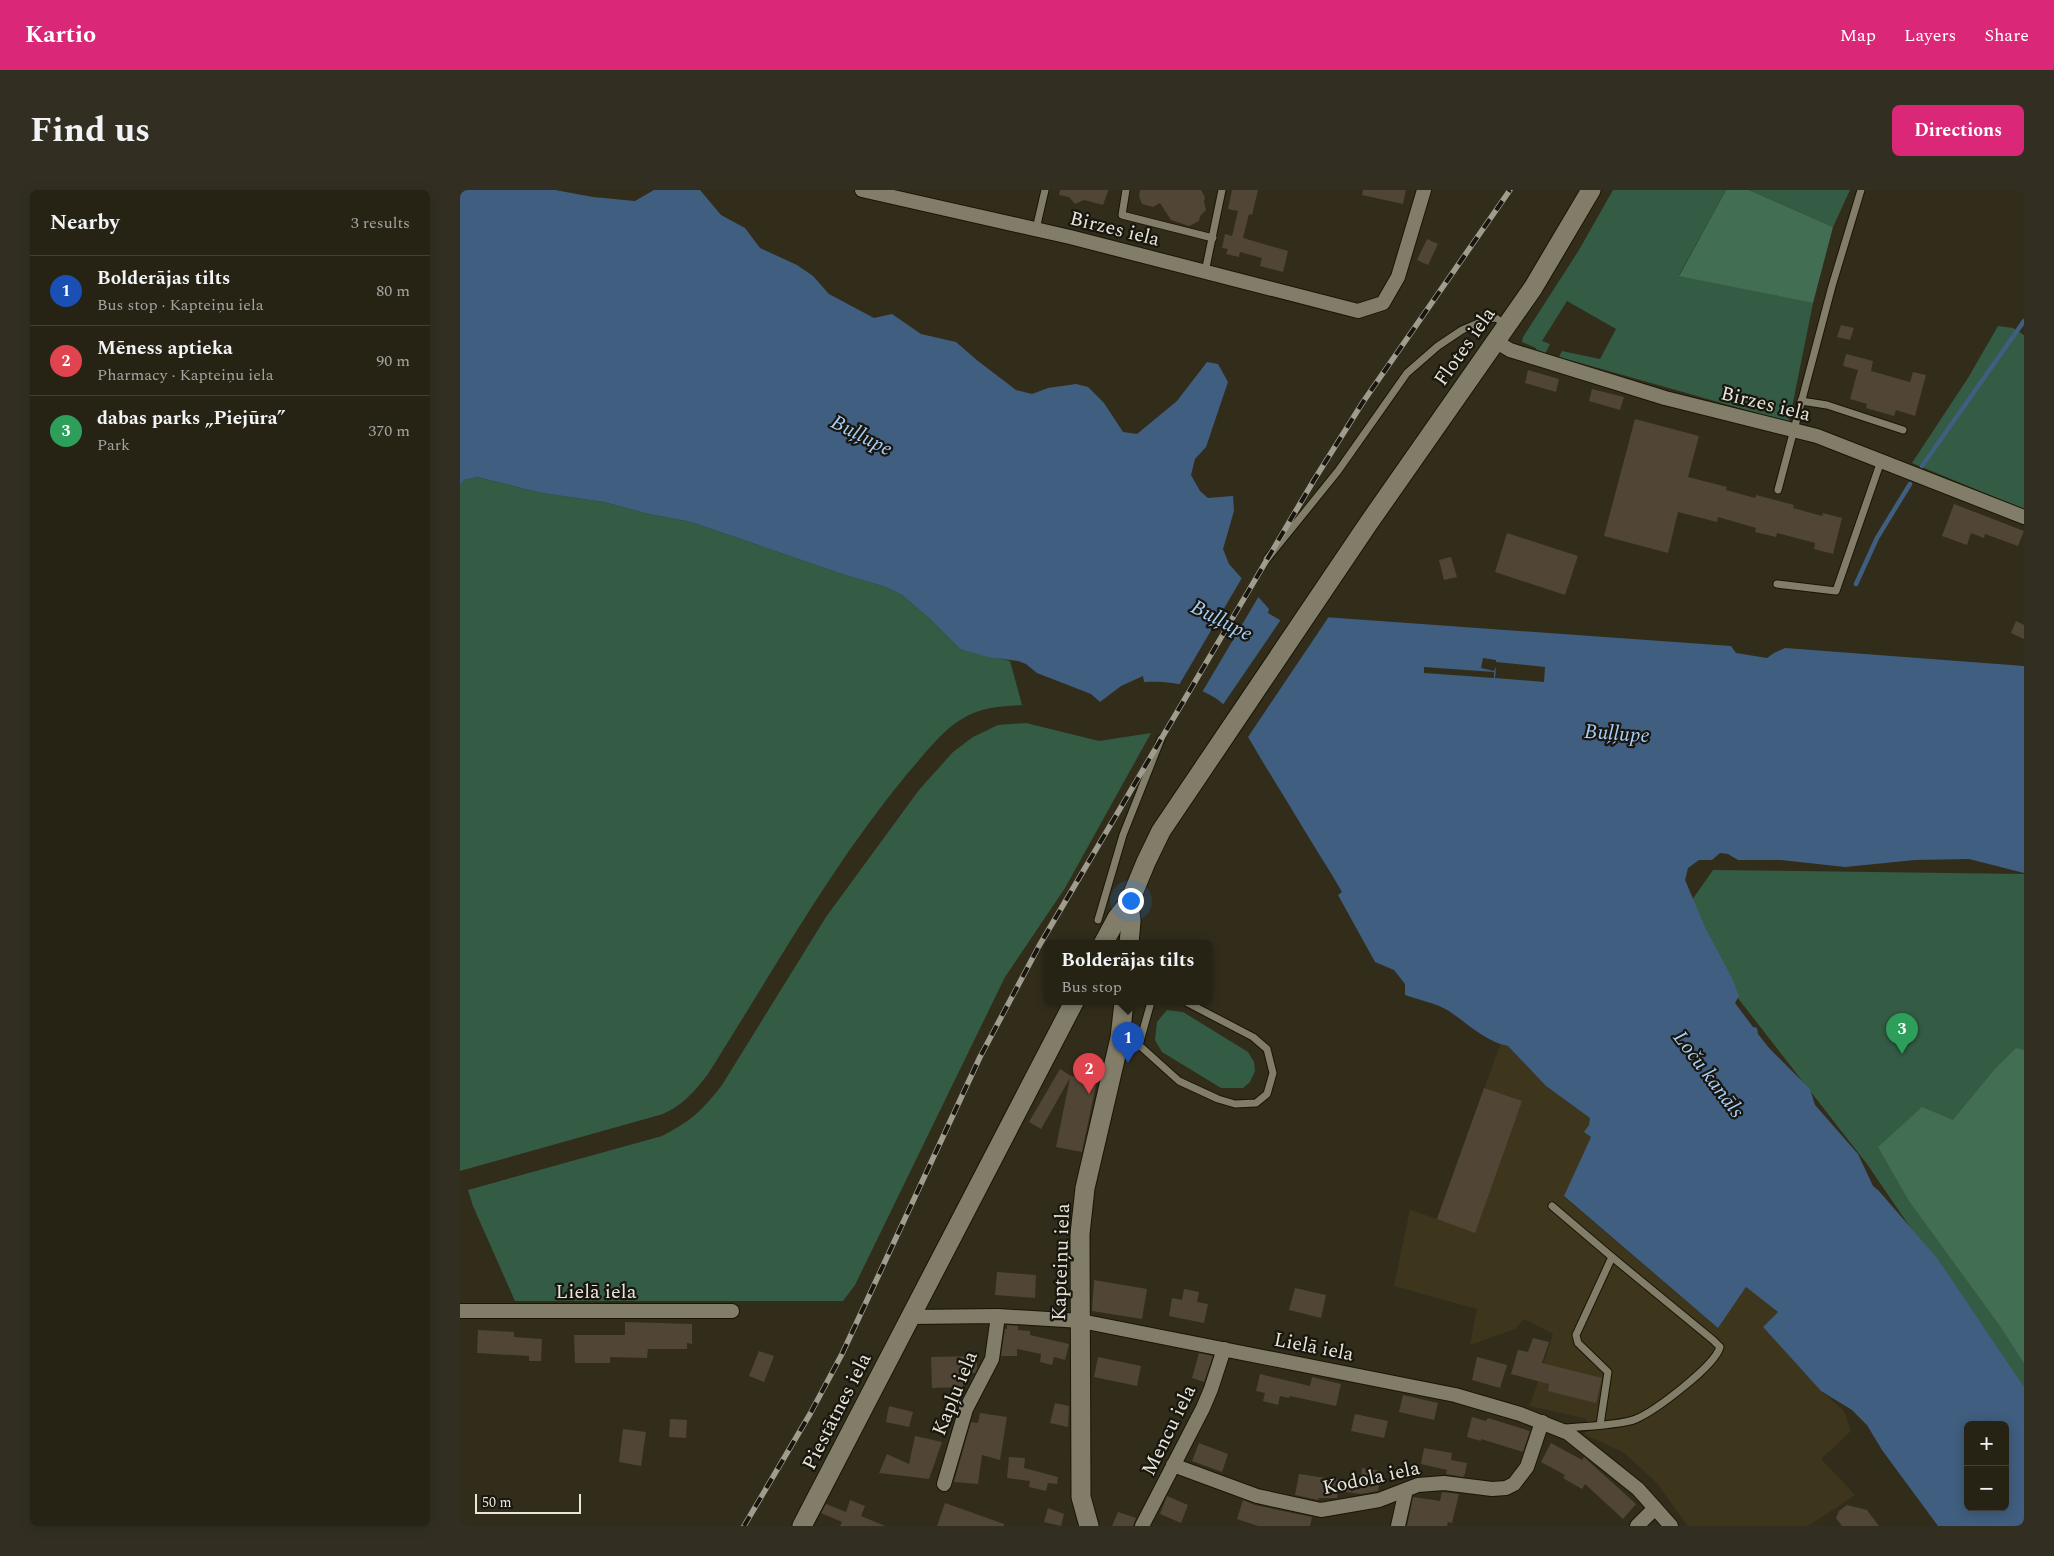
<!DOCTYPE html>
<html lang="en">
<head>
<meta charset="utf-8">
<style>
	:root { --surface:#262214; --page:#322f22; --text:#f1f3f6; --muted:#a4a4a0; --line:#423f34; --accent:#db2777 }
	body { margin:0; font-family:Spectral,serif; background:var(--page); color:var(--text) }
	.controls { position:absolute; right:15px; bottom:15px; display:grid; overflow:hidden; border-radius:8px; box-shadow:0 2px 12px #0003 }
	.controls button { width:45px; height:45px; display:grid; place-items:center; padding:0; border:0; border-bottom:1px solid var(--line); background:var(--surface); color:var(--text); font:25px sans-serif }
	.scale { position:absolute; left:15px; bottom:12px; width:106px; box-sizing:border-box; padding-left:5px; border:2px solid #e8e5d9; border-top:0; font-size:14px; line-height:18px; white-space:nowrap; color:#e8e5d9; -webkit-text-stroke:4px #18160e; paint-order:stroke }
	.you { position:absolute; left:670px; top:710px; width:18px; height:18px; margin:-12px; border:4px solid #fff; border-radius:50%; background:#1a73e8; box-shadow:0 0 0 8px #1a73e833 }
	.badge { display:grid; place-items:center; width:32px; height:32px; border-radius:50%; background:var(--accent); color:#fff; font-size:16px; font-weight:700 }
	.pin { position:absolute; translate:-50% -41px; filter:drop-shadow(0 1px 2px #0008) }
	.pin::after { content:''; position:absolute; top:26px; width:18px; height:15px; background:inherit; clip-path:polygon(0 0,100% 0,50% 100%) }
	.popup { position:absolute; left:584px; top:750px; width:168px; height:65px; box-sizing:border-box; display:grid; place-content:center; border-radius:8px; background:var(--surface); filter:drop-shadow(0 1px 4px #0005); font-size:16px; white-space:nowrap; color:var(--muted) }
	.popup b { font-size:19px; color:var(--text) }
	.popup::after { content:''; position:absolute; left:50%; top:100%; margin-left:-10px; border:10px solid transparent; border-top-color:var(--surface) }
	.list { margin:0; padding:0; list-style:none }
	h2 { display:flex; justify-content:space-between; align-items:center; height:65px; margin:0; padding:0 20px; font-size:21px }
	h2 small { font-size:16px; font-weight:400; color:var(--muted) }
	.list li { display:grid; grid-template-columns:32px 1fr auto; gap:15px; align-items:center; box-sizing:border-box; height:70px; padding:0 20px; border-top:1px solid var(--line) }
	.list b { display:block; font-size:19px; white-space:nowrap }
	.list p { margin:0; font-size:16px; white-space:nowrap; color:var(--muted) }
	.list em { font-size:16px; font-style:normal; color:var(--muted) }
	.map { position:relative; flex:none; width:1564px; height:1336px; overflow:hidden; border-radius:8px }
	header { display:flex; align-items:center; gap:30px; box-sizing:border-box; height:70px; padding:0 25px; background:var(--accent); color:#fff }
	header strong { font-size:24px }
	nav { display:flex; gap:28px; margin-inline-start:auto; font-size:18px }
	.intro { display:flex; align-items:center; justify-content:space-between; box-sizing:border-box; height:120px; padding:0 30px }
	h1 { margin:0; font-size:35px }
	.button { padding:12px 22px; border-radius:8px; background:var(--accent); color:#fff; font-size:18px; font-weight:700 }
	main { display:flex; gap:30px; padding:0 30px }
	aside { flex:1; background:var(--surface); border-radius:8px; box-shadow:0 2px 12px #0003 }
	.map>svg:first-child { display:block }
	.built { fill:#3d361d }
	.green { fill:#345b44 }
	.forest { fill:#426e54 }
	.water { fill:#405e7f; fill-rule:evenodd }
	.pier { fill:#322d1b }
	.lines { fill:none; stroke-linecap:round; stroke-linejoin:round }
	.stream { stroke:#405e7f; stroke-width:4.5 }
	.building { fill:#514535 }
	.lane-casing { stroke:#1a1505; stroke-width:9 }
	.street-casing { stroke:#1a1505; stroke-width:16 }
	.secondary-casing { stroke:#1a1505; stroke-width:21 }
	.lane { stroke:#827d69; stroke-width:7 }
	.street { stroke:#827d69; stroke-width:14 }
	.secondary { stroke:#827d69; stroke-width:19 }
	.rail-casing { stroke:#a19d8e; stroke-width:5.5 }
	.rail { stroke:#18160e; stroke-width:4; stroke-dasharray:11; stroke-linecap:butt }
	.labels { text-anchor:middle; stroke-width:4.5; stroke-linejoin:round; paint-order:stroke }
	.street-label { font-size:20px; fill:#e8e5d9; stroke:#18160e }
	.water-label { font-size:21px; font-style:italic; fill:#a5cef9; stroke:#18160e }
</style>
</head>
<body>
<header>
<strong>Kartio</strong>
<nav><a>Map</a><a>Layers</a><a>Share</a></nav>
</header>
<div class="intro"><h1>Find us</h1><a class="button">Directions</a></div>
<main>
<aside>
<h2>Nearby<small>3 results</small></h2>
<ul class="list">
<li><span class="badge" style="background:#1a4fb4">1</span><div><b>Bolderājas tilts</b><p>Bus stop · Kapteiņu iela</p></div><em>80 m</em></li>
<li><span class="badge" style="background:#e0444e">2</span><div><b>Mēness aptieka</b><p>Pharmacy · Kapteiņu iela</p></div><em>90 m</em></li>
<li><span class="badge" style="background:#2e9e5b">3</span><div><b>dabas parks „Piejūra”</b><p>Park</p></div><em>370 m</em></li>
</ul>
</aside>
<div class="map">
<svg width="1564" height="1336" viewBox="0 0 1564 1336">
	<rect width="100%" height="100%" fill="#322d1b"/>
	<!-- built -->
	<polygon class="built" points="1040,855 1048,856 1086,896 1123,923 1127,924 1130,928 1131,947 1104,1007 1258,1138 1286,1097 1318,1122 1303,1137 1361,1201 1384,1221 1391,1241 1361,1269 1395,1305 1348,1336 1228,1336 1196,1292 1163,1262 1125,1245 1127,1229 1070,1216 1093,1144 1064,1129 1055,1139 1010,1155 1017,1119 934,1096 950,1020 977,1029"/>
	<!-- green -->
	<g class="green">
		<polygon points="1153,0 1266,0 1219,85 1353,113 1329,232 1099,167 1102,161 1140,169 1156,139 1107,111 1082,151 1090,154 1085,164 1077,163 1076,158 1062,152 1063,147 1119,60"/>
		<polygon points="1289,0 1390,0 1373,37"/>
		<polygon points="1538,136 1553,138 1564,145 1564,319 1452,273 1508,188"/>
		<path d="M17,287l65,16 62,9 45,12 42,8 154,53 41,12 16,8 28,24 30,30 50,12 12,44c-20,1 -38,2 -55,11 -25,13 -42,38 -60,58 -76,92 -135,199 -199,300 -14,18 -24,30 -45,40l-203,57v-686l4,-5z"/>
		<path d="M566,533l73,18 52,-8 -86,155 -60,89 -150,308 -12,16h-328l-42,-95 -5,-16 194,-54c29,-15 40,-25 60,-51l104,-168 93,-127 34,-38 20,-15 25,-12z"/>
		<polygon points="1253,680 1564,684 1564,1213 1506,1119 1407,974 1235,753 1225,720"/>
		<polygon points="707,820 723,822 788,862 794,872 795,881 790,892 783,898 761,898 702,862 695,850 697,832"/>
	</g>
	<!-- forest -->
	<g class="forest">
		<polygon points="1266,0 1289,0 1373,37 1353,113 1219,86"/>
		<polygon points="1556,858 1564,860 1564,1173 1540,1136 1449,1011 1418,957 1462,917 1493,930 1534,880"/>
	</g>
	<!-- water -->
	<path class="water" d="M0,0h95l38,7 42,4 19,-11h46l21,25 24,13 15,20 37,17 16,11 16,18 45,24 18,-4 29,20 35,8 22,19 38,29 16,4 16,-6 28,-4 12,3 16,16 19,29 14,2 40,-33 30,-39 11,2 10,18 -22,65 -11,12 -4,16 9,16 8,7 25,-2 1,15 -11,38 6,15 40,45 -1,4 17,10 11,-8 435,31 5,7 31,5 7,-5 11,-5 239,18v207l-55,-14 -54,1 -70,7 -64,-7h-43l-10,-6 -8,-1 -8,7h-13l-11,8 -3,12 21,49 26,49 7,18 -4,7 18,24 4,1 1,6 11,14 41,41 5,16 43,49 15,32 6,5 58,67 87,129v139h-86l-56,-76 -15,-25 -15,-15 -31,-19 -58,-64 15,-15 -32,-25 -28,41 -154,-132 27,-59 -7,-5 5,-7 1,-7 -44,-32 -38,-40c-22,-4 -41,-23 -59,-35 -13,-8 -30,-11 -44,-16v-11l-11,-14 -19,-8 -37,-67 4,-3 -10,-17c-23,-37 -45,-74 -68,-111 -12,-20 -24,-44 -41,-60 -19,-18 -54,-24 -79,-22l-1,-6 -22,10 -21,16 -9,-8 -54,-21 -11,-9 -8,-3 -30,-4 -28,-8 -30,-30 -28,-24 -16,-8 -41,-12 -154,-53 -42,-8 -45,-12 -62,-9 -65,-16 -13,3 -4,5zM1508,1235h37v82h-37z"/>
	<!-- pier -->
	<g class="pier">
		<polygon points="783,386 799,406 741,504 719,495"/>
		<polygon points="836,422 870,425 786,550 762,516 822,428 826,430 830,429"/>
		<polygon points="1023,468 1036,470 1036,472 1085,477 1084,492 1035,488 1036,477 1034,481 1021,478"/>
		<polygon points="964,477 1034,482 1034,488 964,483"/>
	</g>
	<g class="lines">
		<!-- stream -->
		<g class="stream">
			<polyline points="1462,276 1564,131"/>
			<polyline points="1396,394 1417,348 1450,294"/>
		</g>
	</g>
	<!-- building -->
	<g class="building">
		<polygon points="600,0 648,0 648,1 643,15 624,10 615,14 609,7 599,5"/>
		<polygon points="680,0 741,0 745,7 744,12 746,20 740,26 739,31 729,36 711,30 700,13 693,17 682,14 679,6"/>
		<polygon points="772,0 798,0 792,25 789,24 783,48 828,61 823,82 800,76 802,68 780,62 779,67 766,64 768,59 762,58 765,44 772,46 778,21 768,19"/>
		<polygon points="903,0 946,0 943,14 902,5"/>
		<polygon points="967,49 978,54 968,75 957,70"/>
		<polygon points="1381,135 1394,138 1390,150 1377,147"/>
		<polygon points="1386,164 1413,171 1411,181 1450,192 1453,182 1466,185 1455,226 1436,220 1434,226 1406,218 1407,214 1390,209 1398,180 1383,176"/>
		<polygon points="1068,180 1099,189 1096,202 1065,193"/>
		<polygon points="1132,199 1164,207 1160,220 1129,211"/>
		<polygon points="1175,229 1239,246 1228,287 1267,297 1266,300 1295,308 1296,305 1334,315 1333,318 1362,326 1363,323 1382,328 1373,364 1354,359 1355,353 1317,343 1316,347 1295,342 1296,338 1258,327 1257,332 1218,322 1208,363 1144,346"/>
		<polygon points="1494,314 1564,341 1558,356 1525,344 1524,348 1511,343 1507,355 1482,346"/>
		<polygon points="1047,343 1118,366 1105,405 1035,382"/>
		<polygon points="991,367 997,387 984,390 979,370"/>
		<polygon points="1556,431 1564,435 1564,449 1551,443"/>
		<polygon points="600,879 611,886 637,890 622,962 596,957 610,888 581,939 569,932"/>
		<polygon points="1024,898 1062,911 1015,1043 977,1029"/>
		<polygon points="537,1082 576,1085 575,1108 535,1105"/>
		<polygon points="634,1090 687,1099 682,1129 632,1121"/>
		<polygon points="835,1098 866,1105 861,1128 829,1120"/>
		<polygon points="724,1099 739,1102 737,1112 748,1114 744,1133 709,1126 712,1108 722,1110"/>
		<polygon points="165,1132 232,1134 232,1154 227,1153 227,1159 188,1159 187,1168 150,1167 150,1173 115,1173 114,1145 165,1145"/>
		<polygon points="547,1135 558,1136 558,1140 570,1141 570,1145 609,1154 605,1170 594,1167 592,1175 580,1172 581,1164 557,1159 557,1166 541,1166 545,1139 547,1139"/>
		<polygon points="18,1140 54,1142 54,1147 82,1149 81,1171 69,1171 69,1166 17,1163"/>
		<polygon points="1073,1148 1089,1152 1082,1173 1142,1188 1136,1213 1088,1201 1089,1194 1051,1184 1058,1160 1068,1162"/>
		<polygon points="299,1161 314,1166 304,1192 289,1186"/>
		<polygon points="739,1163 753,1166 744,1192 732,1188"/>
		<polygon points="517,1166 517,1179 515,1183 503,1183 503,1197 472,1198 471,1167"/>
		<polygon points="638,1167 681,1176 677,1196 634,1187"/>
		<polygon points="1017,1167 1047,1175 1040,1198 1012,1190"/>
		<polygon points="800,1184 850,1196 852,1187 881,1194 876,1216 830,1206 829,1208 820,1206 818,1215 803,1211 805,1203 796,1201"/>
		<polygon points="943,1205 978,1213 974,1230 939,1222"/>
		<polygon points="595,1213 609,1216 608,1237 590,1233"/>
		<polygon points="429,1216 453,1222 449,1237 426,1232"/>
		<polygon points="520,1223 547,1227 540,1270 522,1265 518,1294 494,1292 511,1232 518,1233"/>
		<polygon points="895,1224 928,1231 924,1248 891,1241"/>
		<polygon points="1012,1227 1026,1231 1028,1228 1070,1241 1063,1262 1021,1249 1021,1251 1007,1247"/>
		<polygon points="210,1229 227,1230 226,1248 209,1247"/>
		<polygon points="163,1239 186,1242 181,1276 159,1272"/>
		<polygon points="455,1246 482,1252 469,1289 419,1283 427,1264 449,1274"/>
		<polygon points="739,1253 768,1264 762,1282 732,1271"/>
		<polygon points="1091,1253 1122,1270 1124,1267 1176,1314 1163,1329 1125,1294 1122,1299 1103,1288 1105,1285 1081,1272"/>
		<polygon points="964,1258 992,1263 991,1270 1007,1273 1005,1284 1003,1287 986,1284 987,1280 961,1274"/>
		<polygon points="549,1267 565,1268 564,1278 598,1287 597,1294 588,1293 586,1301 569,1297 570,1291 547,1288"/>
		<polygon points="902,1278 921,1281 918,1301 901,1304 878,1301 877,1308 859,1308 858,1310 835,1305 839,1284 900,1293"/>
		<polygon points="982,1302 999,1304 992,1333 988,1332 987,1336 947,1336 953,1307 980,1311"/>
		<polygon points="707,1306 728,1315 721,1333 700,1324"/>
		<polygon points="390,1310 405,1316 401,1326 425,1336 380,1336 382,1332 361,1323 366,1314 386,1322"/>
		<polygon points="783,1310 795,1315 852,1327 850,1336 798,1336 777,1329"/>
		<polygon points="485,1313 544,1334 544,1336 477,1336"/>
		<polygon points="1387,1315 1407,1320 1419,1336 1382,1336 1376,1328 1379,1321"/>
		<polygon points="588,1318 604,1324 601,1336 584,1332"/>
		<polygon points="658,1322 676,1328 673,1336 652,1336"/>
	</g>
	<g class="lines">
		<defs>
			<g id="lane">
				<polyline points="666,0 662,25 753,48"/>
				<polyline points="576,39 585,0"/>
				<polyline points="745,82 762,0"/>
				<polyline points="1341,211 1367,215 1443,240"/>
				<polyline points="1318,300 1372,96 1401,0"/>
				<polyline points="807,369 878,281 947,183 978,156 1002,140 1028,129 1036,128 1046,135"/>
				<polyline points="1317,394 1376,401 1421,271"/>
				<polyline points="638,730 663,645 701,549"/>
				<polyline points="661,848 679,855 719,891 758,909 775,914 796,913 807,904 813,883 807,859 793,847 726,812"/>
				<polyline points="679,855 691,812"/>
				<path d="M1092,1016l60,51 101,83 7,7c-5,19 -65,64 -84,72 -14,6 -56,8 -72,9"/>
				<polyline points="1140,1235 1148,1182 1118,1153 1116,1145 1152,1067"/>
			</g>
			<g id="street">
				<polyline points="402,0 610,47 898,121 923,113 938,87 964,0"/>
				<polyline points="1035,151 1050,160 1205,208 1357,246 1564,327"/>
				<polyline points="0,1121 272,1121"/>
				<polyline points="449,1127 538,1126 621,1131 995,1205 1060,1224 1108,1243 1178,1299 1211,1336"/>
				<polyline points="713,1275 797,1306 861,1320 919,1310 958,1295 984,1293 1032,1299 1046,1298 1054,1294 1067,1277 1082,1232"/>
				<polyline points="484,1294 506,1219 532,1169 538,1126"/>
				<polyline points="682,1336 743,1218 751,1199 764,1159"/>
				<polyline points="938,1336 946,1300"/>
				<polyline points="1177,1336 1195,1318"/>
			</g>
			<g id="secondary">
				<polyline points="643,754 657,728 669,713"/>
				<polyline points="669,754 671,731 669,713 686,672 701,641 908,334 1073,98 1131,0"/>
				<polyline points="342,1336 614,812"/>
				<polyline points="629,1336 621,1307 620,1044 625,998 660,848 664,812"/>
			</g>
		</defs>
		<!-- lane casing -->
		<use href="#lane" class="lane-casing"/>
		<!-- street casing -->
		<use href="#street" class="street-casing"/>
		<!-- secondary casing -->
		<use href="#secondary" class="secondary-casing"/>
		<!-- lane -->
		<use href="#lane" class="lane"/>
		<!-- street -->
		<use href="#street" class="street"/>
		<!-- secondary -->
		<use href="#secondary" class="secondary"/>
		<defs>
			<polyline id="rail" points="284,1336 350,1224 382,1164 520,867 579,756 854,290 903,212 1050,0"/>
		</defs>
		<!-- rail casing -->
		<use href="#rail" class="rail-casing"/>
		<!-- rail -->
		<use href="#rail" class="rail"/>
	</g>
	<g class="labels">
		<!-- street labels -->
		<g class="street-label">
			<text transform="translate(655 38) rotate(14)" y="7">Birzes iela</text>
			<text transform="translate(1004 156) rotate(-55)" y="7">Flotes iela</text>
			<text transform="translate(1306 213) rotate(14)" y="7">Birzes iela</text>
			<text transform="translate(600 1072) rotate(-88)" y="7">Kapteiņu iela</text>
			<text x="136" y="1108">Lielā iela</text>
			<text transform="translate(854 1156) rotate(11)" y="7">Lielā iela</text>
			<text transform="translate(494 1203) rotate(-68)" y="7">Kapļu iela</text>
			<text transform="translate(376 1221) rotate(-63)" y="7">Piestātnes iela</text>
			<text transform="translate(708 1240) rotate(-64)" y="7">Mencu iela</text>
			<text transform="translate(911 1287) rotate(-12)" y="7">Kodola iela</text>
		</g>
		<!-- water labels -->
		<g class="water-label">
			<text transform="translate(402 245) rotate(27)" y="7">Buļļupe</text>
			<text transform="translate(762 430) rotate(27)" y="7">Buļļupe</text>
			<text transform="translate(1157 543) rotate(4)" y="7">Buļļupe</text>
			<text transform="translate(1249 884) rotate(53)" y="7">Loču kanāls</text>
		</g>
	</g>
</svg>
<div class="controls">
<button>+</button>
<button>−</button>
</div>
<div class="scale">50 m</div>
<div class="you"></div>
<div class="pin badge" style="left:668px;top:873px;background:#1a4fb4">1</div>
<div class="popup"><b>Bolderājas tilts</b>Bus stop</div>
<div class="pin badge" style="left:629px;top:904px;background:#e0444e">2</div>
<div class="pin badge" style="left:1442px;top:864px;background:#2e9e5b">3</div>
</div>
</main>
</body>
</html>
